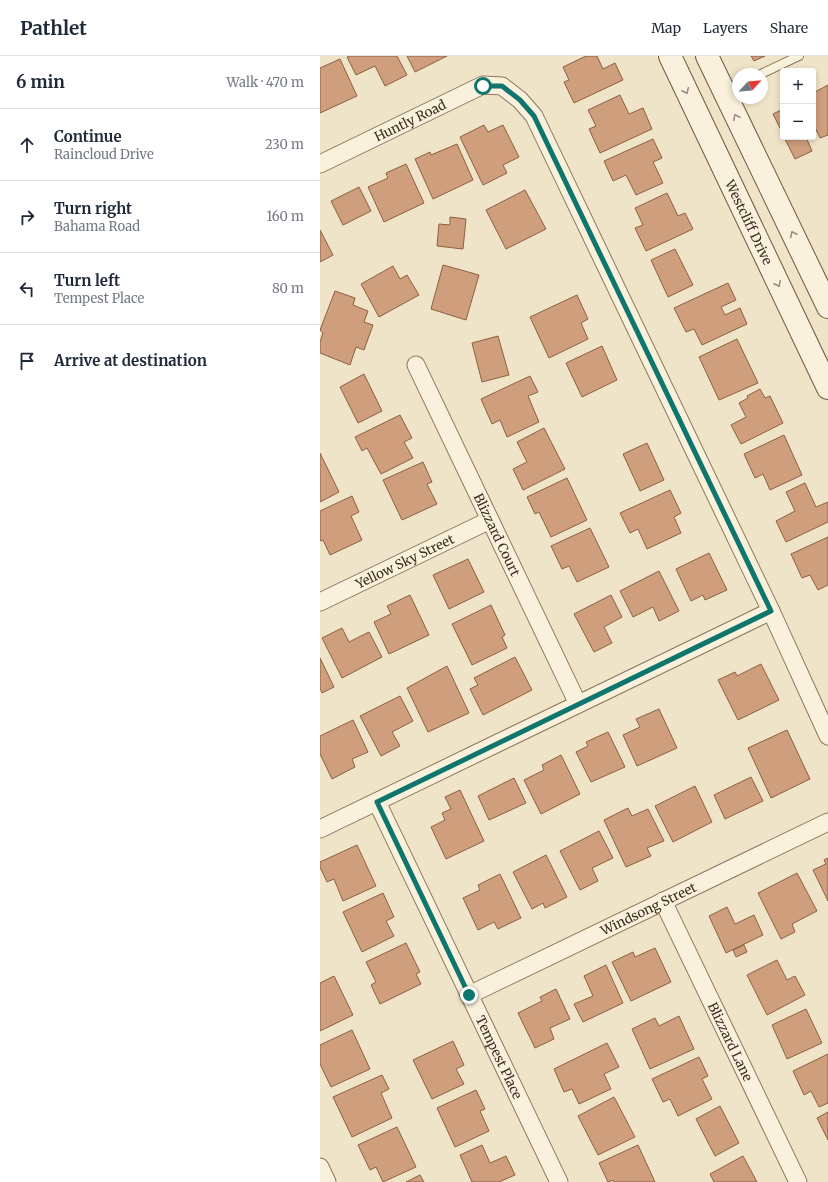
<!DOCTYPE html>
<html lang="en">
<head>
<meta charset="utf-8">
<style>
	:root { --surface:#fff; --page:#f6f6f7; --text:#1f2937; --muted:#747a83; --line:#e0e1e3 }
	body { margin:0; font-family:Merriweather,serif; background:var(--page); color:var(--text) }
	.controls { position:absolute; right:12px; top:12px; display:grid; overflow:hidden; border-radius:4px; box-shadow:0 2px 6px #0003 }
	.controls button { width:36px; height:36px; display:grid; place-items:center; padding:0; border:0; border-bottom:1px solid var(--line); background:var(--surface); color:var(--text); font:20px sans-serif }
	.compass { position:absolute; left:412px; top:12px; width:36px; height:36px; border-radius:50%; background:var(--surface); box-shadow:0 2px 6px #0003; rotate:64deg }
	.stop { position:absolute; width:12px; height:12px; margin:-9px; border:3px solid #0f766e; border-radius:50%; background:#fff }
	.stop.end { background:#0f766e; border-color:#fff; box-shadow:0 1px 4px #0008 }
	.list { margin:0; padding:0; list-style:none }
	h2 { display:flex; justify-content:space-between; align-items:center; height:52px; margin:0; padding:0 16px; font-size:17px }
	h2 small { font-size:13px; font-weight:400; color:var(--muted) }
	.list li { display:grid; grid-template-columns:26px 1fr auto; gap:12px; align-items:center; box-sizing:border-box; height:72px; padding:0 16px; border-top:1px solid var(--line) }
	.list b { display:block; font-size:15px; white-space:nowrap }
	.list p { margin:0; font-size:13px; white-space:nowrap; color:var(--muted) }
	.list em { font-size:13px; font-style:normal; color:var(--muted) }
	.icon { flex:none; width:22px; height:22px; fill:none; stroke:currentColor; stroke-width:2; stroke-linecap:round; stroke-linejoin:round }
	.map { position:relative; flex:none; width:508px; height:1126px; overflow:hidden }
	header { display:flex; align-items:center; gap:24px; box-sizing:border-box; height:56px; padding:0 20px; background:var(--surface); border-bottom:1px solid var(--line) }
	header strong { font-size:19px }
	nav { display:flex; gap:22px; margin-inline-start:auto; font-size:14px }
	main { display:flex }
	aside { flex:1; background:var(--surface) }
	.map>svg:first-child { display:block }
	.building { fill:#cf9f7d; stroke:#8d5f41 }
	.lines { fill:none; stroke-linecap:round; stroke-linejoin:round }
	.lane-casing { stroke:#8d765c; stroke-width:10 }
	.street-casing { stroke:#8d765c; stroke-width:19 }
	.secondary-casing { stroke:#6f573f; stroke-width:24 }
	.lane { stroke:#faf1dc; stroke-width:8 }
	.street { stroke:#faf1dc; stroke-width:17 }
	.secondary { stroke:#faf1dc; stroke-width:22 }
	.oneway { stroke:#9c907e }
	.route { stroke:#0f766e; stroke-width:5 }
	.labels { text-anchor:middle; stroke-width:3; stroke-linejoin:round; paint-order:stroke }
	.street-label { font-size:13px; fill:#3d2e20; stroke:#f7eed8 }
</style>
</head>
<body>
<header>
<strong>Pathlet</strong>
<nav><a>Map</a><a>Layers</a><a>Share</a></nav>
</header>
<main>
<aside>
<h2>6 min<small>Walk · 470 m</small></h2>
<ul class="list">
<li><svg class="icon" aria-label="ahead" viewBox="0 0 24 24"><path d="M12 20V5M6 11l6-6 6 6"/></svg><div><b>Continue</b><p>Raincloud Drive</p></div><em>230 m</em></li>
<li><svg class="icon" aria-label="right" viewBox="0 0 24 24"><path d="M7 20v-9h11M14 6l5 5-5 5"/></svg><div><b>Turn right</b><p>Bahama Road</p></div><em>160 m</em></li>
<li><svg class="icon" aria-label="left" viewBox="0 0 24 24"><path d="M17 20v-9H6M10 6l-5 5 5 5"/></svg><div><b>Turn left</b><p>Tempest Place</p></div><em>80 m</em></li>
<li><svg class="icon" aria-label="arrive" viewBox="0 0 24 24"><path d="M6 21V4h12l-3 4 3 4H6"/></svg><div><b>Arrive at destination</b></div></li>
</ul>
</aside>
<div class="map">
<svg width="508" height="1126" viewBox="0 0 508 1126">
	<rect width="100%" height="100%" fill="#f0e4c8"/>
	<!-- building -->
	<g class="building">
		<polygon points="29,0 77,0 87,19 65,30 55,10 36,19 27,1"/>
		<polygon points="87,0 127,0 95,16"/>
		<polygon points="266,0 277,0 283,13 295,7 303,24 254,47 244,26 249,24 243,11"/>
		<polygon points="431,0 445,0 434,5"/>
		<polygon points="20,3 37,40 0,57 0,12"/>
		<polygon points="508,29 508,79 500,82 493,67 496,65 493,58 493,37"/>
		<polygon points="300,39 309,58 323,52 332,73 280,97 269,73 276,70 268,54"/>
		<polygon points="463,53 463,78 453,58"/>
		<polygon points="164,69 168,76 183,69 199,101 183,109 187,117 163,129 140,81"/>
		<polygon points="464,81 486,81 492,95 475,103"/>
		<polygon points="333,83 342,102 333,106 343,127 316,139 306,119 293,125 284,105"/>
		<polygon points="137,88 153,124 113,143 95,103 110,96 111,99"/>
		<polygon points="86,108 104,147 64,166 48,131 68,122 66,117"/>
		<polygon points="39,131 51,155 23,169 11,145"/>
		<polygon points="205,134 226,173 186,193 166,154"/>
		<polygon points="347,137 358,160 365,157 373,173 326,195 315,172 323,169 315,152"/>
		<polygon points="130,161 146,163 143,193 117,190 119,168 130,169"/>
		<polygon points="0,174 13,199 0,206"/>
		<polygon points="355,193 373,229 348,241 331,204"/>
		<polygon points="123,209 159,219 146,264 111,253"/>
		<polygon points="73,210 80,223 87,219 99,239 59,261 41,228"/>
		<polygon points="408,227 416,244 401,251 405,259 420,252 427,268 382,289 374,273 366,276 354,252"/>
		<polygon points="15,235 35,242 33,249 48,255 44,266 53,269 44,294 36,291 30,309 0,297 0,286 3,277 0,274"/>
		<polygon points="257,239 268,263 261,267 268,283 229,302 210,261"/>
		<polygon points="178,280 189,319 162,326 152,287"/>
		<polygon points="417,283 438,327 399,344 379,301"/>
		<polygon points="282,290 297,324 262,341 246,307"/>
		<polygon points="44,318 62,355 38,367 20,331"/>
		<polygon points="210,320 218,336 208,340 219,366 187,381 180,364 172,368 161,343"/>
		<polygon points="440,333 445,342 450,340 463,367 421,388 411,369 426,361 419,347 428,342 427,340"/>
		<polygon points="80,359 92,382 84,386 93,402 61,418 47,392 42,395 35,381"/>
		<polygon points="224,372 245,413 203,434 193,413 207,406 197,386"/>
		<polygon points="464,379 482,419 450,434 443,418 435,422 424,398"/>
		<polygon points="327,387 344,424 320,435 303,398"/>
		<polygon points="0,397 19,436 0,446"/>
		<polygon points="103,406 112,426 107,428 117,448 82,464 63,424"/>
		<polygon points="247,422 267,464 231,481 219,456 215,458 207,441"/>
		<polygon points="485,427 496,451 508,446 508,466 466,486 456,465 475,455 466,436"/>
		<polygon points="350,434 361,457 354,461 361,477 327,493 318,473 310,477 300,457"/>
		<polygon points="32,440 39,456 31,460 42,484 10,499 3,484 0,485 0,455"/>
		<polygon points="270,472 289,511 257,526 249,510 242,513 231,490"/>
		<polygon points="508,481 508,529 498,534 490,519 482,522 471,498"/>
		<polygon points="389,497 407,534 385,544 383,539 371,545 356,513"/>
		<polygon points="148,503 164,536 129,553 113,519"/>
		<polygon points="339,515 359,555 339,565 333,551 313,561 300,535"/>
		<polygon points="90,539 109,579 69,598 54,566 71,558 67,550"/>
		<polygon points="291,539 302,561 284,571 292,587 274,596 254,558"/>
		<polygon points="171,549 185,579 182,581 187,592 152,609 132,568"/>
		<polygon points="22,572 29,586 49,576 62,601 22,622 2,582"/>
		<polygon points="195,601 212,634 163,659 150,633 158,629 154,622"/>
		<polygon points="0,602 14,631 2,637 0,632"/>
		<polygon points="441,608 459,644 418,664 398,624 415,616 417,620"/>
		<polygon points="127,610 149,657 108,676 87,632"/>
		<polygon points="80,640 93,665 72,676 80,690 61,700 40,660"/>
		<polygon points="339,653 357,692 317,710 303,679 320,671 316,663"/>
		<polygon points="33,664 48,696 32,703 35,711 12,723 0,698 0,680"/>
		<polygon points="467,674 490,723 451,742 428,692"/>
		<polygon points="288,676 305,711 271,726 256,696 268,690 266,686"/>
		<polygon points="241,699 260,738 221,758 204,724 224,714 222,709"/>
		<polygon points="431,721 443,745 405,763 394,739"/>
		<polygon points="194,722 206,747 169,764 158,740"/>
		<polygon points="375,730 392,766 353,786 335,750"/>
		<polygon points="140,734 164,785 126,803 111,771 125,764 122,757 131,753 125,741"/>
		<polygon points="308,752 312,760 328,753 344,785 327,792 331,800 306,811 284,764"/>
		<polygon points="279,775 293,802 272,812 278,825 260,834 240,795"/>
		<polygon points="37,789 56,830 23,845 14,823 7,826 0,811 0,806"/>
		<polygon points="226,799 247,841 225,852 223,847 212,853 193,816"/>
		<polygon points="508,802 508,845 493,814 506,808 504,804"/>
		<polygon points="477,817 497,855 472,868 475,876 461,883 438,837"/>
		<polygon points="180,818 201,862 178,873 174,866 158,874 143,842 160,834 158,829"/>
		<polygon points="63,837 74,861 66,865 74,880 42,896 23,856"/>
		<polygon points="407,851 415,868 434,859 443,879 406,897 389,860"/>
		<polygon points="86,887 100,916 96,918 101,928 60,948 51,929 56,926 46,906"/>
		<polygon points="424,889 427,896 416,901 413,894"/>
		<polygon points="335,892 351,926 311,945 292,906 313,896 315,901"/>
		<polygon points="457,904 467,924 475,920 485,939 447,959 427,919"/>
		<polygon points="286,909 303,947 263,966 254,948 273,940 264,920"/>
		<polygon points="14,920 33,959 0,975 0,927"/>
		<polygon points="236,933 250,963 230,972 234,983 215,992 198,957 222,945 220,941"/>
		<polygon points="486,953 502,987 467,1003 452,969"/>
		<polygon points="359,960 374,993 330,1013 312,973 335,962 339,970"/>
		<polygon points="32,974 50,1013 11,1031 0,1008 0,989"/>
		<polygon points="133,985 144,1009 136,1013 144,1028 112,1043 93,1004"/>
		<polygon points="287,987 299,1011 284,1018 291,1033 259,1048 252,1033 244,1036 234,1013"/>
		<polygon points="508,998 508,1047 499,1051 491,1035 484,1039 473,1015"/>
		<polygon points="379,1001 388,1020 382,1023 392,1043 358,1060 350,1043 343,1046 332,1023"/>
		<polygon points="62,1019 69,1033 61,1037 72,1062 32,1081 13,1041"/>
		<polygon points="156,1034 165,1053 160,1055 169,1075 135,1091 117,1052"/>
		<polygon points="294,1041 315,1081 278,1099 258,1060"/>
		<polygon points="400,1050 419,1087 395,1100 376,1063"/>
		<polygon points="508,1056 508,1084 497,1062"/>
		<polygon points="77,1071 96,1111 63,1126 56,1111 50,1114 38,1089"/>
		<polygon points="162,1089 170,1107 186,1100 195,1119 179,1126 152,1126 140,1099"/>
		<polygon points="318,1089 335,1126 294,1126 293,1124 288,1126 279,1107"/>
		<polygon points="423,1100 437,1126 394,1126 390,1118"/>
		<polygon points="100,1119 104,1126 86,1126"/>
	</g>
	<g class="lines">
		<defs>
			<g id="lane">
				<polyline points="441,18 479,0"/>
				<polyline points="404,35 418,29"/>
			</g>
			<g id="street">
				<path id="s1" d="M0,108l163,-79 19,1 18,14 14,16 237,495 57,125"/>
				<path id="s2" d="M96,309l162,339"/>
				<path id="s3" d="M0,546l170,-82"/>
				<path id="s4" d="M57,746l182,380"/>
				<polyline points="0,773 451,555"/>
				<path id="s5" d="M343,845l135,281"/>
				<path id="s6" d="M149,939l359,-173"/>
				<polyline points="0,1111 7,1126"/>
			</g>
			<g id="secondary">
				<path id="s7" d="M350,0l158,332"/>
				<polyline points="387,0 508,251"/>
			</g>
		</defs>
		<!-- lane casing -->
		<use href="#lane" class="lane-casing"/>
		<!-- street casing -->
		<use href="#street" class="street-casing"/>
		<!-- secondary casing -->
		<use href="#secondary" class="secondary-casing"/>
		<!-- lane -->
		<use href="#lane" class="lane"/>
		<!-- street -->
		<use href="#street" class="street"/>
		<!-- secondary -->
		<use href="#secondary" class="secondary"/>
	</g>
	<!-- one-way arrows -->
	<defs><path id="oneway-chevron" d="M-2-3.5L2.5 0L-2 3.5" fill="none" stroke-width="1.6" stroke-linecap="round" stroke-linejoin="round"/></defs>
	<g class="oneway">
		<use href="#oneway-chevron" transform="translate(366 35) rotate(65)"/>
		<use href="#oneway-chevron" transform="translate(416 61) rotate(-116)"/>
		<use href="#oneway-chevron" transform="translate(473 178) rotate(-116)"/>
		<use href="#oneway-chevron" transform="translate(458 228) rotate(64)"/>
	</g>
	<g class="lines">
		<!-- route -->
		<polyline class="route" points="149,939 57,746 451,555 214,60 200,44 182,30 163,30"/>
	</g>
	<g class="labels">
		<!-- street labels -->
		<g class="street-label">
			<text dy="5" stroke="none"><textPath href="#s1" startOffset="100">Huntly Road</textPath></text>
			<text dy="5" stroke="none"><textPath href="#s7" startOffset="184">Westcliff Drive</textPath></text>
			<text dy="5" stroke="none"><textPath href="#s2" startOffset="188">Blizzard Court</textPath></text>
			<text dy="5" stroke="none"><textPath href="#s3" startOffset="94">Yellow Sky Street</textPath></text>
			<text dy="5" stroke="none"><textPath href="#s6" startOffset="199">Windsong Street</textPath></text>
			<text dy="5" stroke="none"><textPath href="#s5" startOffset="156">Blizzard Lane</textPath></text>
			<text dy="5" stroke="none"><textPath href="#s4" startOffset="283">Tempest Place</textPath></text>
		</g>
	</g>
</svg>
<div class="controls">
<button>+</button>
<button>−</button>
</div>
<svg class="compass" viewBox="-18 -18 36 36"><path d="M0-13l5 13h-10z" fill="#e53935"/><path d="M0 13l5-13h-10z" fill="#747a83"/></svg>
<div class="stop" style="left:163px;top:30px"></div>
<div class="stop end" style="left:149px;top:939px"></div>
</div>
</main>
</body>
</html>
